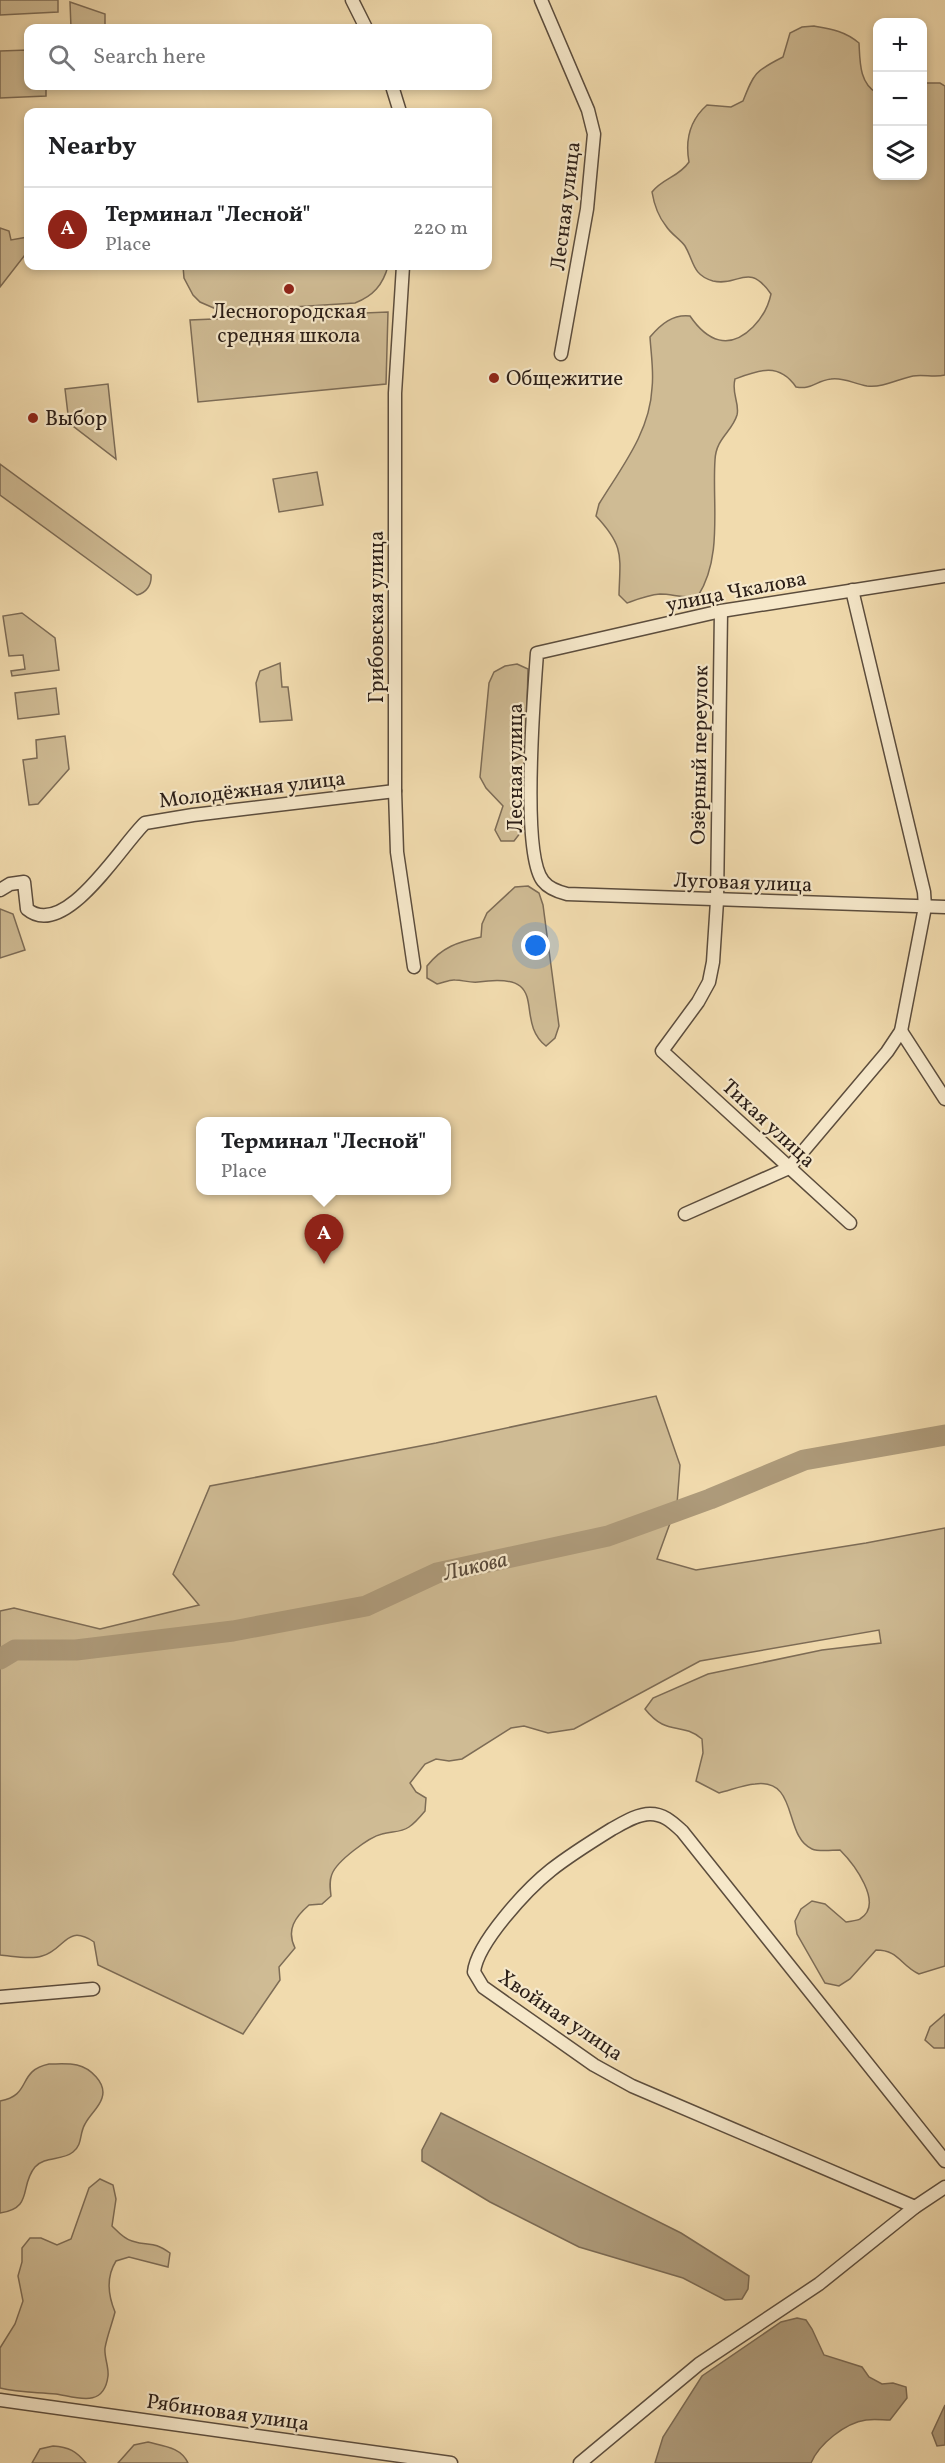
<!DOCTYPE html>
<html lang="en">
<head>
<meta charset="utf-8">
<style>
	:root { --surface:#fff; --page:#f6f6f6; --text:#202124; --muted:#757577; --line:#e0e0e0; --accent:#8f2418 }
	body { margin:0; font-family:Vollkorn,serif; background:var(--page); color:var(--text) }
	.controls { position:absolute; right:18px; top:18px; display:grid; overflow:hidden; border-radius:12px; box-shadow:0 3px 9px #0003 }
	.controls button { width:54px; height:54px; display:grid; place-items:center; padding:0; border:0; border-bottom:2px solid var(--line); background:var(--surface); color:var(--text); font:30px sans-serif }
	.you { position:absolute; left:536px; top:946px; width:21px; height:21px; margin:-15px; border:4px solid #fff; border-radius:50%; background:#1a73e8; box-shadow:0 0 0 9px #1a73e833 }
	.badge { display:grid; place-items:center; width:39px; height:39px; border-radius:50%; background:var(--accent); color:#fff; font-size:20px; font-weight:700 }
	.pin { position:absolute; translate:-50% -50px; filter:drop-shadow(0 2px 3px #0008) }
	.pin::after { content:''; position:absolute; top:32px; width:21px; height:18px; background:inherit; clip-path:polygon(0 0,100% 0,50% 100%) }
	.popup { position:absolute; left:196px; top:1117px; width:255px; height:78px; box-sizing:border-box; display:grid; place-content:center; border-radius:12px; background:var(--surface); filter:drop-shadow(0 2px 4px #0005); font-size:20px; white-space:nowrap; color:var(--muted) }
	.popup b { font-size:22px; color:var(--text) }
	.popup::after { content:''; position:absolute; left:50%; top:100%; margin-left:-12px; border:12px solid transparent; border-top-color:var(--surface) }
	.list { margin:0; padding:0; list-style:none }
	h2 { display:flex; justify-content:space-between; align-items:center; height:78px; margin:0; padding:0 24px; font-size:26px }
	h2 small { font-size:20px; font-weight:400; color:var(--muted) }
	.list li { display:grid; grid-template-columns:39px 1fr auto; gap:18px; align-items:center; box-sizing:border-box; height:84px; padding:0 24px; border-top:2px solid var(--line) }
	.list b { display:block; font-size:22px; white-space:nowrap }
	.list p { margin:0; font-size:20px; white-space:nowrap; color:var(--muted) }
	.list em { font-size:20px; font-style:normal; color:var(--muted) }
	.icon { flex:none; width:33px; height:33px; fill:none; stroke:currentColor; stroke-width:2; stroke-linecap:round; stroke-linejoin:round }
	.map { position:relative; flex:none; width:945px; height:2463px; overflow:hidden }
	.search { position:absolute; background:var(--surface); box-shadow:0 3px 9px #0003; left:24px; top:24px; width:468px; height:66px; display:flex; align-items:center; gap:15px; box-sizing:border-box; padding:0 21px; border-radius:12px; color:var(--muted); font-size:22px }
	.panel { position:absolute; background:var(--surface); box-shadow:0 3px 9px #0003; left:24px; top:108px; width:468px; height:162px; border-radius:12px }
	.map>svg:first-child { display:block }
	.green { fill:#cfbb94; stroke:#7d6c56; stroke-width:1.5 }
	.water { fill:#ae9b7b; stroke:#7a6953; stroke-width:1.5 }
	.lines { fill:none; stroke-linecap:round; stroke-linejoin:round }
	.river { stroke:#ae9b7b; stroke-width:21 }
	.street-casing { stroke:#5c4d3d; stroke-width:15 }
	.street { stroke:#f6e8ca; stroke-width:12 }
	.poi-dot { fill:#8f2418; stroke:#f6e8ca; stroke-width:2 }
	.labels { text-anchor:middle; stroke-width:4.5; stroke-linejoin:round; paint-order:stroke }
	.street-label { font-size:21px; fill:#2b1e17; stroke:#f6e8ca }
	.poi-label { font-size:21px; fill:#2b1e17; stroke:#f6e8ca; text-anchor:start }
	.water-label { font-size:22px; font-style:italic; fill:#594a3a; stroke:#f6e8ca }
</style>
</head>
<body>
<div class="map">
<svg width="945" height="2463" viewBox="0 0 945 2463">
	<rect width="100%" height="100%" fill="#f1dbae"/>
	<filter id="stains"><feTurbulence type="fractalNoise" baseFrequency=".00333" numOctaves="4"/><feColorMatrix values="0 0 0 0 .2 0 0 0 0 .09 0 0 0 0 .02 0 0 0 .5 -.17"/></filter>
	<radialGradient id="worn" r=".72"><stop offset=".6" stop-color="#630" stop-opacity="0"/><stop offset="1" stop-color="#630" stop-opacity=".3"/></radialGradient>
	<!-- green -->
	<g class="green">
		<polygon points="0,0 58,0 58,12 0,15"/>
		<polygon points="70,2 105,14 105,28 71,28"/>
		<path d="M814,26c17,3 31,5 45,17 1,18 0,40 18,50l1,83h44l1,-93h17l5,3v289c-11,3 -21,-1 -32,1 -15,3 -30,12 -46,10 -13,-2 -23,-9 -36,-7 -16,2 -19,11 -35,8 -17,-25 -37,-17 -61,-8 -4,15 5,24 2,36 -5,17 -21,23 -22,45 -3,44 8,97 -17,136 -14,3 -25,-2 -38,-2 -12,1 -22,5 -33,9l-8,-8c1,-39 6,-48 -23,-79l3,-12c22,-36 51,-72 53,-116 2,-16 -1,-34 -2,-51 11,-13 23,-23 40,-21 17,25 39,35 63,11 10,-10 15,-19 18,-33 -23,-33 -32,-7 -58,-13 -21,-6 -19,-20 -28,-35 -5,-7 -14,-12 -19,-20 -8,-10 -12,-22 -14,-34 11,-14 27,-15 37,-30 -4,-22 0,-41 18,-57l24,2 12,-6c11,-28 12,-30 40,-44l7,-24 12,-6z"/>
		<polygon points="28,50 28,86 46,86 46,96 0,98 0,51"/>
		<polygon points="0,228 9,231 11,240 28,237 28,251 0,287"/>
		<path d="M183,266h205c-5,19 -15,30 -33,37l-125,8 -14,-2 -16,-7 -7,-7 -9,-17z"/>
		<polygon points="388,312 386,384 198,402 190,320"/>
		<polygon points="108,384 116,459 69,423 65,389"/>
		<path d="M0,464l151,111c1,10 -5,18 -14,20l-137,-100z"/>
		<polygon points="317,472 323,505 279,512 273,479"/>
		<polygon points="22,613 55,638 59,670 12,676 11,671 25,669 23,655 9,656 3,616"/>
		<polygon points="280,663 282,687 288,687 292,720 260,722 256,683 260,671"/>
		<polygon points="517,664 528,669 524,821 521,832 514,841 501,841 495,830 503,806 486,788 480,777 489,683 494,672 505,666"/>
		<polygon points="56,688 59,714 18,719 15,693"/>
		<polygon points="65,736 69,769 38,804 29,805 23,760 37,758 36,740"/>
		<path d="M528,886l11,7 4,12 16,121 -4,12 -9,8c-34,-27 8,-75 -68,-64 -8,1 -15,-2 -23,-2 -5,-1 -12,3 -18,4l-10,-6v-12c15,-19 31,-24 54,-29l1,-13 5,-11 28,-26z"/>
		<polygon points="0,909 13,914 25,950 0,958"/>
		<path d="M656,1396l24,69 -3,39 -20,55 39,11 170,-27 79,-15v438l-26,8c-19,-9 -20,-24 -43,-24l-26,29 -11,7 -14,-3 -28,-49 -2,-13 6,-12 11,-8 13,3 21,18c4,-1 11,-1 14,-3 25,-15 -7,-56 -20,-69 -8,0 -21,2 -28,-1 -29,-13 -13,-71 -57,-65 -12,1 -24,6 -36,9l-23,-12 7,-28 -1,-14c-21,-18 -35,-2 -57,-30l8,-11 55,-24 114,-24 59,-7 -2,-13 -179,31 -126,68 -26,4 -24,-7 -13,2 -49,31 -13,2 -13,-2 -11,5 -15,19 6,9 10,6 -1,13c-5,6 -10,12 -16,16 -9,6 -17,4 -27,7 -13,3 -45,27 -50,40 -3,7 -2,14 -1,22l-9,8 -13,1c-14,12 -23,25 -14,43l-16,19 1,13 -37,54 -145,-69 -4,-23c-28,-19 -29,8 -52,14 -12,4 -29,0 -42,-1v-344l14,-3 86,21 99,-24 -26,-31 37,-88 226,-43z"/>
		<polygon points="945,2014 945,2048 934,2048 925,2040 930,2027"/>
		<path d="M49,2064c9,0 19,-1 28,1 13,3 30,18 25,33 -3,10 -12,16 -17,26 -6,10 -2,20 -12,28 -11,9 -28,4 -38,15 -16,19 -1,41 -35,46v-112c33,-6 16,-30 49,-37z"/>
		<path d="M100,2179l13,6 3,14 -4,27c6,6 12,13 20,15 18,6 20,-1 38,12l-2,14 -39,-10 -13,4c-10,16 -8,34 -1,51 -3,12 -8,24 -10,36 -1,9 4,19 3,28 -4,33 -32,21 -52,18 -19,-2 -37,-1 -56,-6v-40l15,-24 8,-23 -5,-25 4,-14v-14l8,-10h11l16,7 14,-6 18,-51z"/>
		<path d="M148,2442c15,4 33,5 40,21h-70l16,-18z"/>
		<path d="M53,2446c16,1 23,5 33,17h-54l8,-14z"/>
	</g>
	<!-- water -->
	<g class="water">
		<polygon points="441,2113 681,2233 749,2276 748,2289 742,2299 725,2300 683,2278 579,2247 490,2202 422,2161 422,2150"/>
		<path d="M797,2318l9,2 6,9 12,26 38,12 7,10 13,7 11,-1 13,4 1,11 -17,22c-7,0 -16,-1 -24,0 -21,3 -47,24 -55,43h-156l8,-26 39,-61 79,-54z"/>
		<polygon points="945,2405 945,2445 937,2446 932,2433"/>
	</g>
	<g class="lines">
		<!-- river -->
		<polyline class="river" points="0,1659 15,1650 76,1650 233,1631 366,1606 437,1573 608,1536 710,1499 804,1460 945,1435"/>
		<defs>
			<g id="street">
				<polyline points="352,0 366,28"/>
				<polyline points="541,0 588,110 594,134 587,209 561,354"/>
				<polyline points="392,86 400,112"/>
				<polyline points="403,266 395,393 395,791 397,852 414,967"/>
				<path d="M945,576l-224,35 -184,42c-3,41 -16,201 6,228 6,8 16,11 24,13l378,13"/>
				<polyline points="721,611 717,901 713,962 709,982 698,1002 662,1051 850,1223"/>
				<path d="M0,890l10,-6 14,-2 3,27c38,32 95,-65 118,-86l48,-8 202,-24"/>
				<polyline points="901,1031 945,1099"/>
				<polyline points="685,1214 789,1168 887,1052 901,1031 925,907 924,892 852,590"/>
				<polyline points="0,1997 93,1989"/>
				<path d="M915,2207l-283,-121 -38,-21 -111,-78 -9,-15c3,-29 53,-83 77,-102 19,-15 40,-28 61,-41 11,-6 25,-15 38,-15 14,0 22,8 32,17l263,330"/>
				<polyline points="0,2400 451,2463"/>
				<polyline points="580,2463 699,2364 819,2284 915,2207 945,2187"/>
			</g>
		</defs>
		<!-- street casing -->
		<use href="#street" class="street-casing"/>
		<!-- street -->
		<use href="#street" class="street"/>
	</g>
	<!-- markers -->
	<g class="poi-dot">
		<circle cx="289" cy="289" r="6"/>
		<circle cx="494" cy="378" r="6"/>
		<circle cx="33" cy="418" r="6"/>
	</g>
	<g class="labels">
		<!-- street labels -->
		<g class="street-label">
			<text transform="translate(565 206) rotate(-83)" y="7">Лесная улица</text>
			<text transform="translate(736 591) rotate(-11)" y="7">улица Чкалова</text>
			<text transform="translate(376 617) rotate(-90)" y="7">Грибовская улица</text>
			<text transform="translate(699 755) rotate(-89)" y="7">Озёрный переулок</text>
			<text transform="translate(515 768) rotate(-90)" y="7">Лесная улица</text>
			<text transform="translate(252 789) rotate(-7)" y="7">Молодёжная улица</text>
			<text transform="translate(743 882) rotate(2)" y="7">Луговая улица</text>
			<text transform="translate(769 1123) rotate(43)" y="7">Тихая улица</text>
			<text transform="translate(561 2015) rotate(34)" y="7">Хвойная улица</text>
			<text transform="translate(228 2412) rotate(8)" y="7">Рябиновая улица</text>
		</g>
		<!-- poi labels -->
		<g class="poi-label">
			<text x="289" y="318" text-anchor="middle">Лесногородская<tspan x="289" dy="24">средняя школа</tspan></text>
			<text x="506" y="385">Общежитие</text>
			<text x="45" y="425">Выбор</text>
		</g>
		<!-- water labels -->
		<g class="water-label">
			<text transform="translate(475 1565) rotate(-13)" y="8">Ликова</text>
		</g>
	</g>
	<rect width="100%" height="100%" filter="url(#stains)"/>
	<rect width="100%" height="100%" fill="url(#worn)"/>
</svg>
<div class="controls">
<button>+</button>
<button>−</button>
<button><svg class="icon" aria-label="layers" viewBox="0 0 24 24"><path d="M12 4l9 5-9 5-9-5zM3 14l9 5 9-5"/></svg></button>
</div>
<div class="you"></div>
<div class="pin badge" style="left:324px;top:1264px">A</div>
<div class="popup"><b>Терминал &quot;Лесной&quot;</b>Place</div>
<div class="search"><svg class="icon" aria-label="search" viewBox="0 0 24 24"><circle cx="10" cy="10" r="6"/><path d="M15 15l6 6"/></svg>Search here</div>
<section class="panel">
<h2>Nearby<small></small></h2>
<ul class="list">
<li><span class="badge">A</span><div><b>Терминал &quot;Лесной&quot;</b><p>Place</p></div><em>220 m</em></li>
</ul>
</section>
</div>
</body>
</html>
